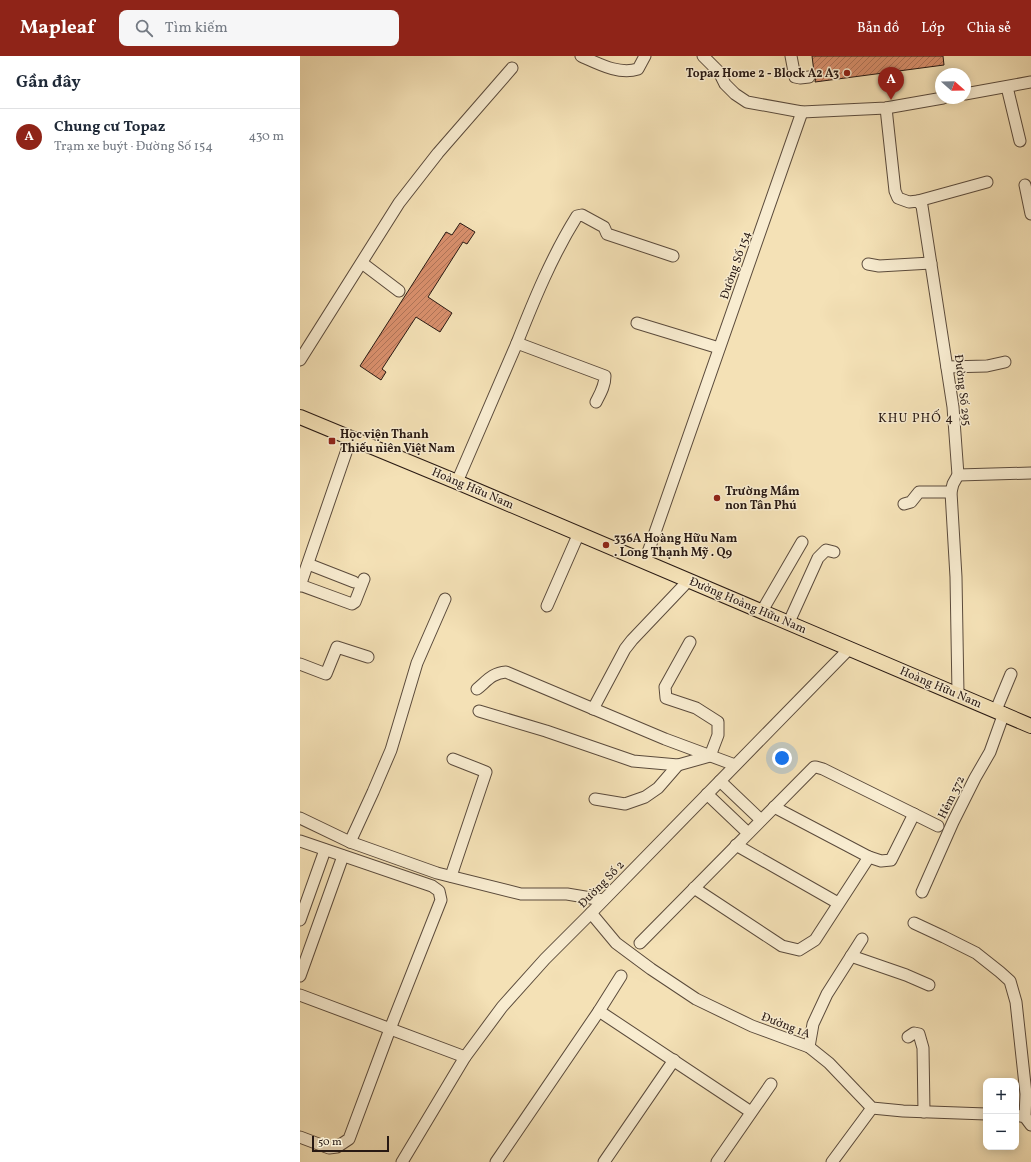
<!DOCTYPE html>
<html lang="vi">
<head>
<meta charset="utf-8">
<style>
	:root { --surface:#fff; --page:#f6f6f7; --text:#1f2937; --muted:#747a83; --line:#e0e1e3; --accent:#8f2418 }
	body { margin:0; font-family:Vollkorn,serif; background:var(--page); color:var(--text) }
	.controls { position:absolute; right:12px; bottom:12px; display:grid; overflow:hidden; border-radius:8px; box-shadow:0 2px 10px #0003 }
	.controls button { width:36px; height:36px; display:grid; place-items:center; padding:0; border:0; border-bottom:1px solid var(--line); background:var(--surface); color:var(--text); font:20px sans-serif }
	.compass { position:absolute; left:635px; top:12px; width:36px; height:36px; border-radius:50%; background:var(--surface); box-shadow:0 2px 10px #0003; rotate:110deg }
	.scale { position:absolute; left:12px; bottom:10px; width:77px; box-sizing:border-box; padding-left:4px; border:2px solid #281913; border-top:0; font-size:11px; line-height:14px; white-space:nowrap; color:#281913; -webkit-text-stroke:3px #f8ecd0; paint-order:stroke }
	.you { position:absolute; left:482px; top:702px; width:14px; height:14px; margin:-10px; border:3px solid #fff; border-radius:50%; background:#1a73e8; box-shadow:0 0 0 6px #1a73e833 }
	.badge { display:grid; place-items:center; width:26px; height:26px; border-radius:50%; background:var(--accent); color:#fff; font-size:13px; font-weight:700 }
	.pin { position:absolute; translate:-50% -33px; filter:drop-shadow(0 1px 2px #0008) }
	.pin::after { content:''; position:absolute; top:21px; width:14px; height:12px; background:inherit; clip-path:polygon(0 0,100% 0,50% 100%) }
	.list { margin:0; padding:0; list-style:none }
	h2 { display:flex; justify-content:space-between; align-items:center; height:52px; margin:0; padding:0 16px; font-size:17px }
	h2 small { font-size:13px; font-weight:400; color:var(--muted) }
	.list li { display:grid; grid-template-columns:26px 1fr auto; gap:12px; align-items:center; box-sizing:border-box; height:56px; padding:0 16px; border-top:1px solid var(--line) }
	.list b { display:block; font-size:15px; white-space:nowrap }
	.list p { margin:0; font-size:13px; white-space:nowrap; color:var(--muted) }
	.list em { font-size:13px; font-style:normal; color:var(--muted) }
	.icon { flex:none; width:22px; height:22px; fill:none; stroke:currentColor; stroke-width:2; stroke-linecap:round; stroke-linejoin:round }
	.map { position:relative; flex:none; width:731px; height:1106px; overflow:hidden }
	header { display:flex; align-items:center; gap:24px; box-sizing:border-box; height:56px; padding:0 20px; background:var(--accent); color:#fff }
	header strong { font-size:19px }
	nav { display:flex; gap:22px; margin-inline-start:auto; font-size:14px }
	.search { width:280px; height:36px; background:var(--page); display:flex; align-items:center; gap:10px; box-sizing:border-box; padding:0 14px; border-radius:8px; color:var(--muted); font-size:15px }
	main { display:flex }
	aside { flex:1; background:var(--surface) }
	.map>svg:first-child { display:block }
	.building { fill:url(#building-hatch); stroke:#281913 }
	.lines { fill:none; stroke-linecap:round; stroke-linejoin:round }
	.minor-casing { stroke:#5b4b3c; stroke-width:13 }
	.major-casing { stroke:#281913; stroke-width:16 }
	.minor { stroke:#f8ecd0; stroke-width:11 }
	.major { stroke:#f4e1b6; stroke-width:14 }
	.poi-dot { fill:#8f2418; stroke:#f8ecd0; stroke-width:1.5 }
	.labels { text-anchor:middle; stroke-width:3; stroke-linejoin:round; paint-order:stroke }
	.poi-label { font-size:12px; font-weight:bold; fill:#281913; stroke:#f8ecd0; text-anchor:start }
	.street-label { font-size:12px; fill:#281913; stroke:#f8ecd0 }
	.neighbourhood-label { font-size:13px; letter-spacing:1px; fill:#281913; stroke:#f8ecd0 }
</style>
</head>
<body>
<header>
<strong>Mapleaf</strong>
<div class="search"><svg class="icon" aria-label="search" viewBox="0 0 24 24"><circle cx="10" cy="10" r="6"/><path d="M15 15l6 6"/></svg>Tìm kiếm</div>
<nav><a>Bản đồ</a><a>Lớp</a><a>Chia sẻ</a></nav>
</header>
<main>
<aside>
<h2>Gần đây<small></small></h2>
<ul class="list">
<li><span class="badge">A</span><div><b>Chung cư Topaz</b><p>Trạm xe buýt · Đường Số 154</p></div><em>430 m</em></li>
</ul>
</aside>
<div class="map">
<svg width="731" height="1106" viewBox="0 0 731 1106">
	<defs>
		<pattern id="building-hatch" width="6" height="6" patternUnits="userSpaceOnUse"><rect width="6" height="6" fill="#d88f6c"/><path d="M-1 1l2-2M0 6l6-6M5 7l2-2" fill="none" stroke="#af7458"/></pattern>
	</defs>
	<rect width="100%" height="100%" fill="#f4e1b6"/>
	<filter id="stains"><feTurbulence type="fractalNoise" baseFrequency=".005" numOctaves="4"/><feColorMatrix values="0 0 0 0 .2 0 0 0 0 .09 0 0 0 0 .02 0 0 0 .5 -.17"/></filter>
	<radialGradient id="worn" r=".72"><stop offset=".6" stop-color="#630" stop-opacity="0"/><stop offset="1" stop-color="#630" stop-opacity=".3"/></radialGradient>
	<!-- building -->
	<g class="building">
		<polygon points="512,0 643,0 644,9 515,26 516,20 514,16"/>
		<polygon points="160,167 175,176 167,188 163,186 128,241 152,257 140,276 116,261 82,313 86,316 81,324 60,310 146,176 152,179"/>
	</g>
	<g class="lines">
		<defs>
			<g id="minor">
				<path d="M281,0c18,8 38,19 57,13l7,-13"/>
				<polyline points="403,0 419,16 425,28 435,38 447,46 502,56 586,52 643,42"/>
				<polyline points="491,0 495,21 500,22 509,21"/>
				<polyline points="707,31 720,85"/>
				<polyline points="665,38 731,26"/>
				<polyline points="586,52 595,135 598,142 609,146 618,145 622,150 653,351 658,419 653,428 651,436 656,521 658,638"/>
				<polyline points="725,129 731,158"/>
				<polyline points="618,145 687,126"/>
				<polyline points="62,207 99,235"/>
				<polyline points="568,208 579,210 631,207"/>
				<polyline points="337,267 419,292"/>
				<path d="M217,287c17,-43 35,-87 60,-127l5,-1 22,12 3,7 66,22"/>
				<polyline points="0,304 99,147 138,97 212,12"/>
				<polyline points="647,311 687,310 705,306"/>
				<polyline points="658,419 731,417"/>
				<path d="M157,426l60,-139 88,33c0,10 -5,18 -9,26"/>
				<polyline points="604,448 611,446 619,436 651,436"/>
				<polyline points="345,505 502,56"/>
				<polyline points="8,508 54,526"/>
				<polyline points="0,529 52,548 55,546 64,523"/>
				<polyline points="0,530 51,382"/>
				<polyline points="247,550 279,477"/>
				<polyline points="462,555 502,486"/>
				<polyline points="489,566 518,502 526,494 534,496"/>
				<polyline points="0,608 26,618 37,591 68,601"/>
				<path d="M177,633c10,-8 15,-16 29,-17l159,67 70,26"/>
				<polyline points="293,653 325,593 332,584 389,524"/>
				<polyline points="696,654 711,618"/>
				<polyline points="179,655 246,675 333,705 378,709 410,700 418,679 418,666 396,652 366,642 365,631 390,586"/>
				<polyline points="420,725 461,764"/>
				<polyline points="407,738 448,777"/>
				<polyline points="295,743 325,748 345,741 358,732 378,709"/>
				<polyline points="474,751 569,801 581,805 591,804 614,758"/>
				<polyline points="0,762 50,786 137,817 221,838 267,838 303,844"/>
				<polyline points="0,785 132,830 139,835 141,844 90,973 49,1083 37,1091 29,1092 0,1081"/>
				<polyline points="50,786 73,736 91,694 117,607 145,543"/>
				<polyline points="436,789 538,847"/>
				<polyline points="151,820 186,716 153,703"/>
				<polyline points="394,832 482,890 499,894 515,884 569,801"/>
				<polyline points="622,836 653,766 675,722 690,696 704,657"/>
				<polyline points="291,857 316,887 351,913 396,943 452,970 509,991 529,1007 572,1052 603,1055 686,1058"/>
				<polyline points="0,864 25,794"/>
				<polyline points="614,867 644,881 676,897 700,916 710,925 716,946 726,1038 725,1061"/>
				<polyline points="340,887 514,711 516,711 523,713 638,770"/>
				<polyline points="551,900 606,919 629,929"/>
				<polyline points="0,920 43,800"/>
				<polyline points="0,939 165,1001"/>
				<polyline points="299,955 451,1056"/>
				<polyline points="608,981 614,977 619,978 623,992 624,1056"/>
				<polyline points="509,991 513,968 527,938 562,883"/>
				<polyline points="716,1059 725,1061 731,1069"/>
				<polyline points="102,1106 165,1001 202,951 245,903 291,857 550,592"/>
				<polyline points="196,1106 299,955 321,920"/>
				<polyline points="304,1106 374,1004"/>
				<polyline points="417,1106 471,1028"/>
				<polyline points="532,1106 572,1052"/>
			</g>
			<polyline id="major" points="0,361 157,426 731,670"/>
		</defs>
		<!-- minor casing -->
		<use href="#minor" class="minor-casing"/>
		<!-- major casing -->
		<use href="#major" class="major-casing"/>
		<!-- minor -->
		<use href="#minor" class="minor"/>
		<!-- major -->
		<use href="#major" class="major"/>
	</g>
	<!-- markers -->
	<g class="poi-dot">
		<circle cx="547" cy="17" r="4"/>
		<rect x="28" y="381" width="8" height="8" rx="2"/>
		<circle cx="417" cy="442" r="4"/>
		<circle cx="306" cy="489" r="4"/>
	</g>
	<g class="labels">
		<!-- poi labels -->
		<g class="poi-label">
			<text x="539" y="21" text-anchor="end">Topaz Home 2 - Block A2 A3</text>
			<text x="40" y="382">Học viện Thanh<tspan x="40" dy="14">Thiếu niên Việt Nam</tspan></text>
			<text x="425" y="439">Trường Mầm<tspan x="425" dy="14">non Tân Phú</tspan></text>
			<text x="314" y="486">336A Hoàng Hữu Nam<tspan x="314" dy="14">. Long Thạnh Mỹ . Q9</tspan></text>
		</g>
		<!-- street labels -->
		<g class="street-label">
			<text transform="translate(435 209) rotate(-71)" y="4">Đường Số 154</text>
			<text transform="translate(663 334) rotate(83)" y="4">Đường Số 295</text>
			<text transform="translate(173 432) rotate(23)" y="4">Hoàng Hữu Nam</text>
			<text transform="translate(448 549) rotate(23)" y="4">Đường Hoàng Hữu Nam</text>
			<text transform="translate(641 631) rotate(23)" y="4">Hoàng Hữu Nam</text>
			<text transform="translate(651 741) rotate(-64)" y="4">Hẻm 372</text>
			<text transform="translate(301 828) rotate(-46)" y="4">Đường Số 2</text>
			<text transform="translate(486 969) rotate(21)" y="4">Đường 1A</text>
		</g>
		<!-- neighbourhood labels -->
		<g class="neighbourhood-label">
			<text x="616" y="366">KHU PHỐ 4</text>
		</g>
	</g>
	<rect width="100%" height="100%" filter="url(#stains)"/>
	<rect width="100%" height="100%" fill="url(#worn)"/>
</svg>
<div class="controls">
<button>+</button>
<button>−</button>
</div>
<svg class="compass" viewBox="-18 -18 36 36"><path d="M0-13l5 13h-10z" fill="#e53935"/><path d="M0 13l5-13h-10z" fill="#747a83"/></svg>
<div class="scale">50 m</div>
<div class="you"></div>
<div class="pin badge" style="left:591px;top:44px">A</div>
</div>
</main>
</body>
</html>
